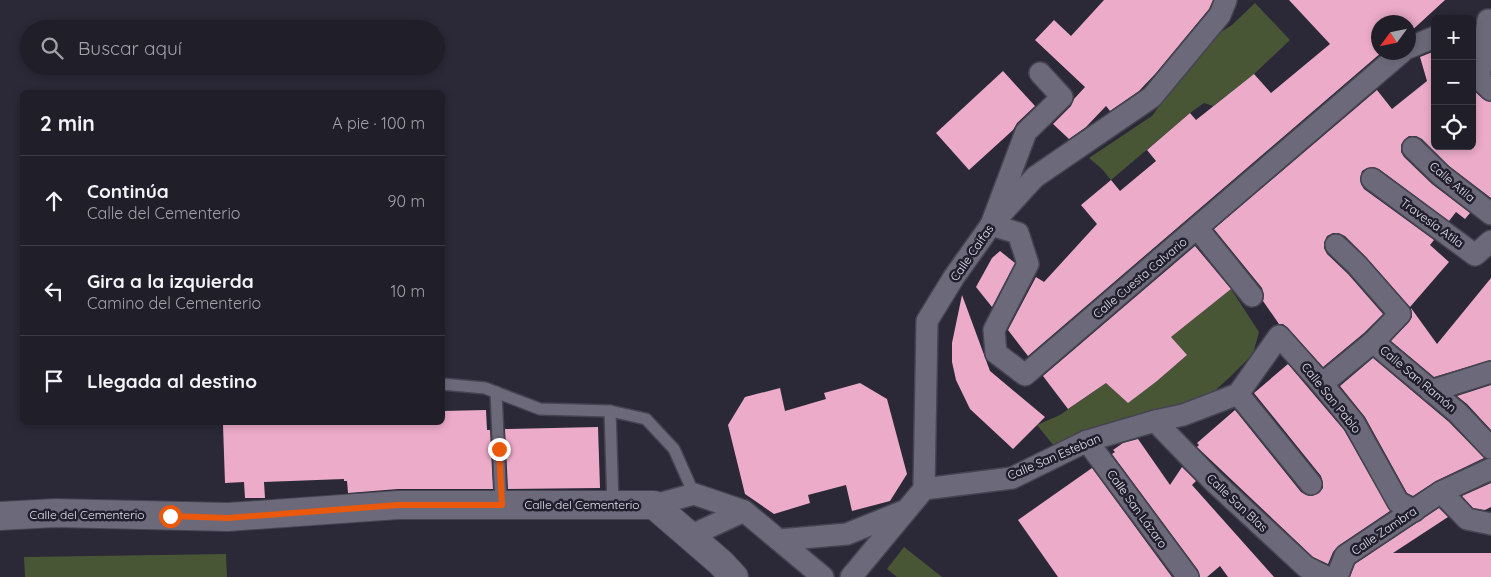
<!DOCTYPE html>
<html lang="es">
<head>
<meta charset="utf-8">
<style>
	:root { --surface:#201e29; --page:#282731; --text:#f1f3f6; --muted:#a2a2a8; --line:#3d3c46 }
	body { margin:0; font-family:Quicksand,sans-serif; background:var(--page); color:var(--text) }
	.controls { position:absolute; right:15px; top:15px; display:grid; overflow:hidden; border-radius:8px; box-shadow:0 2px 8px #0003 }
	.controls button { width:45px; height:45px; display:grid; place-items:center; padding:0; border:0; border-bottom:1px solid var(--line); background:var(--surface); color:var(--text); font:25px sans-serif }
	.compass { position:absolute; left:1371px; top:15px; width:45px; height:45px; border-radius:50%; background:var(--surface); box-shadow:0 2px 8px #0003; rotate:237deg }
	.stop { position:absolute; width:15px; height:15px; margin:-11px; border:4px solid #ea580c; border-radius:50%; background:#fff }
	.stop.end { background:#ea580c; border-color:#fff; box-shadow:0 1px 5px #0008 }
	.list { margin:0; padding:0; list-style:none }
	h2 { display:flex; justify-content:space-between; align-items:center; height:65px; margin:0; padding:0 20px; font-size:21px }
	h2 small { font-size:16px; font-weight:400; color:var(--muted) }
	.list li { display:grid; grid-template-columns:32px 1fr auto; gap:15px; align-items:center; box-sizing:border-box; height:90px; padding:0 20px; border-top:1px solid var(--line) }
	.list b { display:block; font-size:19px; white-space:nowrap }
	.list p { margin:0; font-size:16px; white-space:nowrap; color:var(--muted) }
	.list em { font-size:16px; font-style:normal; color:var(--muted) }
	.icon { flex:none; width:28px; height:28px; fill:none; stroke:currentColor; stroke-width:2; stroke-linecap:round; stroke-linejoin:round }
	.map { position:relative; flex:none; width:1491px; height:577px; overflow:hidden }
	.search { position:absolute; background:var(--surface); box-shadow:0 2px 8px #0003; left:20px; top:20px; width:425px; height:55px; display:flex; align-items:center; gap:12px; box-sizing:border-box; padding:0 18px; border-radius:28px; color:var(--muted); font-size:19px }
	.panel { position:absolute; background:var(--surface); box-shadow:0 2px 8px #0003; left:20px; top:90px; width:425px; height:335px; border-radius:8px }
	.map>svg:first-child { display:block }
	.green { fill:#495636 }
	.building { fill:#ebabc9 }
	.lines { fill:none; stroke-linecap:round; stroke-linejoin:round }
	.service-casing { stroke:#454451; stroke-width:14 }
	.minor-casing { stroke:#454451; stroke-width:24 }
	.tertiary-casing { stroke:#454451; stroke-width:30 }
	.service { stroke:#6c697b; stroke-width:11 }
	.minor { stroke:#6c697b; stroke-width:21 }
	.tertiary { stroke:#6c697b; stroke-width:28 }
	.route { stroke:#ea580c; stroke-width:6 }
	.labels { text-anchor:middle; stroke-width:5; stroke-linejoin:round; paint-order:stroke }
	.street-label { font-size:12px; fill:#e5e4ee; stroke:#211f2d }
</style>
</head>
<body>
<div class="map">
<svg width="1491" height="577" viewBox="0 0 1491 577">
	<rect width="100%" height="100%" fill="#2b2837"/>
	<!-- green -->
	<g class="green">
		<polygon points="1255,3 1290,40 1254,74 1213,106 1204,103 1190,113 1111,180 1102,169 1089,158 1152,116 1181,76 1216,35 1232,25"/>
		<polygon points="1231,289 1259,332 1253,354 1231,376 1208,397 1054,446 1037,425 1060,415 1106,383 1127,402 1157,381 1186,356 1171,337"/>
		<polygon points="904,547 942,577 897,577 887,569"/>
		<polygon points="226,554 227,577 25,577 24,557"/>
	</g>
	<!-- building -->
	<g class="building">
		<polygon points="1104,0 1213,0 1209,9 1156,73 1139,91 1110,111 1106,106 1086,127 1069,139 1053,124 1071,106 1074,99 1085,87 1035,40 1054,20 1071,36"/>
		<polygon points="1289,0 1445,0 1408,34 1408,22 1378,22 1378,52 1382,52 1028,356 1008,330 1036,277 1044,282 1097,224 1081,205 1111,180 1120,191 1156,161 1147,150 1190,113 1196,120 1254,74 1271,93 1330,44"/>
		<polygon points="1435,51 1435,146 1472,146 1472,89 1483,99 1491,102 1491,198 1449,166 1422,139 1416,136 1409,136 1404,140 1401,145 1401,152 1404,157 1432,184 1470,213 1465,219 1456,212 1449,221 1379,169 1373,167 1367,168 1362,171 1360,178 1361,184 1364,189 1434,240 1430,245 1449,262 1410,307 1366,257 1345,236 1338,233 1333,233 1327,236 1324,243 1324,248 1327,254 1348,274 1383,314 1364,333 1323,367 1288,328 1283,324 1279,324 1263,301 1264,295 1262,288 1214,229 1377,90 1392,109 1427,81 1420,57"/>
		<polygon points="1003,71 1035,106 1017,123 1013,130 969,170 936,133"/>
		<polygon points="1195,246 1231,289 1171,337 1187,355 1157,381 1128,403 1106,383 1068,409 1043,376"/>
		<polygon points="1000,251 1015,263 992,307 976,287 992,258"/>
		<polygon points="1491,278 1491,360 1434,377 1391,341 1409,322 1412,317 1411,308 1437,344"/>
		<polygon points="962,295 990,371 1045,417 1013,449 970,409 956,380 952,362 952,343"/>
		<polygon points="1373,358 1449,422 1484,458 1436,481 1413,496 1407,493 1365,417 1340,386"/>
		<polygon points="1288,364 1344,430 1390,511 1338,546 1333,552 1328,564 1313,557 1197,447 1199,445 1197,443 1235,410 1301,492 1306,495 1312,496 1319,493 1323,488 1323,483 1321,476 1254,393"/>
		<polygon points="860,383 887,399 907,474 890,501 852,511 846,485 808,495 810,503 774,514 745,494 728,425 745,397 780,388 785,411 826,399 824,393"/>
		<polygon points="1491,385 1491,430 1467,404 1457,396"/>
		<polygon points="486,410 487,430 490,430 493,489 398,489 348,493 347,481 344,481 344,479 264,482 265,498 245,498 244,482 225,483 223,425 262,424 262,422 318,422 318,424 442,422 442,411"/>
		<polygon points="598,427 600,488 508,489 505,429"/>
		<polygon points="1138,439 1170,485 1182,467 1196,481 1192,485 1274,577 1228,577 1220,566 1207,577 1200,577 1198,570 1112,454 1115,452 1113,450 1123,443"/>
		<polygon points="1092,468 1172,577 1058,577 1018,520"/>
		<polygon points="1491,483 1491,507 1485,510 1473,508 1462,496"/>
		<polygon points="1439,508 1448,517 1393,553 1491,553 1491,577 1350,577 1355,564"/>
	</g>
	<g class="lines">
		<defs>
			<g id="service">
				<polyline points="442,384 485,388 540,409 610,411 646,419 674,449 694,494"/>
				<polyline points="496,392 501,505"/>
				<polyline points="610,411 613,505"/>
			</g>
			<g id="minor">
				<polyline points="1488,20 1479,78 1491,90"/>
				<polyline points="1408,48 1435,37"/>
				<polyline points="1040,73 1062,97 1026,132 991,225 1018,233 1028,264 994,330 996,353 1025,375 1402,52"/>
				<polyline points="1413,148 1441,175 1491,214"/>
				<polyline points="1372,179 1475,255 1491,241"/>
				<polyline points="1198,229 1252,296"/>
				<polyline points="1336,245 1357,265 1400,314 1373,342 1458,413 1491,448"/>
				<polyline points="1322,384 1373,342"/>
				<polyline points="1431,391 1491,372"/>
				<polyline points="1238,394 1311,484"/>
				<polyline points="1155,421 1213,481 1306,567 1326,577"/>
				<polyline points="1087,441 1188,577"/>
				<polyline points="1491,469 1441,492 1467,519 1491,524"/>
				<polyline points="924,489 1012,478 1087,441 1155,421 1183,415 1238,394 1279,336 1322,384 1354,423 1398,502 1414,511"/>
				<polyline points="654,505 694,494 744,511"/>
				<polyline points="690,536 744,511 823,577"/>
				<polyline points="779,540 847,534 904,511"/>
				<polyline points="851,577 924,489 927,321 954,277 991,225 1035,177 1152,97 1220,15 1226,0"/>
				<polyline points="1337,577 1345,556 1441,492"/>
			</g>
			<polyline id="tertiary" points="0,516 55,513 228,517 398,505 654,505 721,563 734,577"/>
		</defs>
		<!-- service casing -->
		<use href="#service" class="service-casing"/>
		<!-- minor casing -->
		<use href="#minor" class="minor-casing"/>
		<!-- tertiary casing -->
		<use href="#tertiary" class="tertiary-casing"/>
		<!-- service -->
		<use href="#service" class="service"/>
		<!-- minor -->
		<use href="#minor" class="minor"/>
		<!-- tertiary -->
		<use href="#tertiary" class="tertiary"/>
	</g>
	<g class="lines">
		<!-- route -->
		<polyline class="route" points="170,516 228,518 398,505 502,505 499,449"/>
	</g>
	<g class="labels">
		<!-- street labels -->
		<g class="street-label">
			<text transform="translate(1452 182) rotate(40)" y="4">Calle Atila</text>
			<text transform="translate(1432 223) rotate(36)" y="4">Travesía Atila</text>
			<text transform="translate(972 253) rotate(-55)" y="4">Calle Caifas</text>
			<text transform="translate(1140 278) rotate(-40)" y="4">Calle Cuesta Calvario</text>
			<text transform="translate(1418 379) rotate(40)" y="4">Calle San Ramón</text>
			<text transform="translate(1331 398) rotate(51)" y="4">Calle San Pablo</text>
			<text transform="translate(1054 457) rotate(-23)" y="4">Calle San Esteban</text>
			<text transform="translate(1237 503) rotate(43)" y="4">Calle San Blas</text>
			<text x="582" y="509">Calle del Cementerio</text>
			<text transform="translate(1137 509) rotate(54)" y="4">Calle San Lázaro</text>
			<text x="87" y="519">Calle del Cementerio</text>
			<text transform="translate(1384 531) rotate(-34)" y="4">Calle Zambra</text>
		</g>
	</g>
</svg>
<div class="controls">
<button>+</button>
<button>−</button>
<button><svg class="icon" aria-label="locate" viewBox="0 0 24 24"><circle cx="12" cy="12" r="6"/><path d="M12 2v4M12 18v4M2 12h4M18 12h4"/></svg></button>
</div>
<svg class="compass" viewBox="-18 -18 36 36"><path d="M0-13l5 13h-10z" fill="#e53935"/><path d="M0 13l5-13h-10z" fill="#a2a2a8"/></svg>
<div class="stop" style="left:170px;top:516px"></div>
<div class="stop end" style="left:499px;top:449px"></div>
<div class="search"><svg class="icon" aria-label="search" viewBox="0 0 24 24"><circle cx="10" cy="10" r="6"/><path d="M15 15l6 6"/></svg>Buscar aquí</div>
<section class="panel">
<h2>2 min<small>A pie · 100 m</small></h2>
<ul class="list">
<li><svg class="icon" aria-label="ahead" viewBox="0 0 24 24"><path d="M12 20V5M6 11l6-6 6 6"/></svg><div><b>Continúa</b><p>Calle del Cementerio</p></div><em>90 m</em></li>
<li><svg class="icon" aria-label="left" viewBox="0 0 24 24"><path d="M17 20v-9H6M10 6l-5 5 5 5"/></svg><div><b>Gira a la izquierda</b><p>Camino del Cementerio</p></div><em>10 m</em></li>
<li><svg class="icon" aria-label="arrive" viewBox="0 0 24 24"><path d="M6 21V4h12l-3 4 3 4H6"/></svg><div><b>Llegada al destino</b></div></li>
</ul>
</section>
</div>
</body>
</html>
